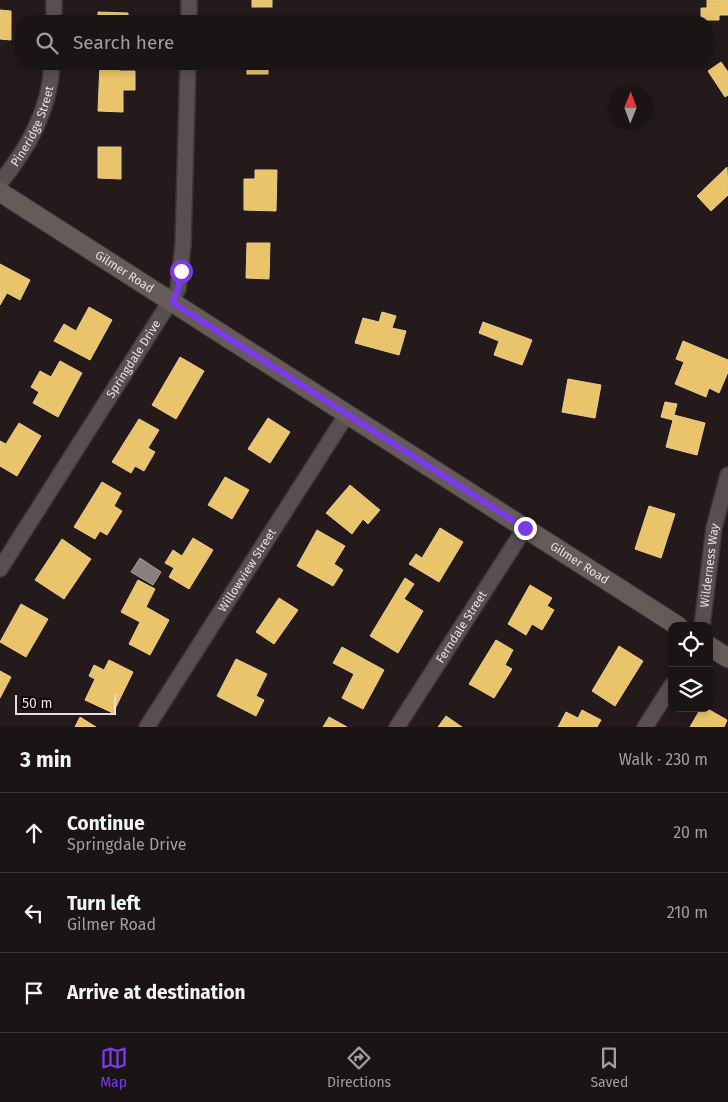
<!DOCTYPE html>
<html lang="en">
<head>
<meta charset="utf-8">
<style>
	:root { --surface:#1b1415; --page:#241d1e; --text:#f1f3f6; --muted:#a09ea0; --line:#393334; --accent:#7c3aed }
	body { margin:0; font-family:"Fira Sans",sans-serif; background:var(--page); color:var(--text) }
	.controls { position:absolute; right:15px; bottom:15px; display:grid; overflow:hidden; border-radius:10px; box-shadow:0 2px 8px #0003 }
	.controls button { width:45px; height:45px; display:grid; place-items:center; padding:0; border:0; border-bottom:1px solid var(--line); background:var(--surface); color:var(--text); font:25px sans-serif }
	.compass { position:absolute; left:608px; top:85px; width:45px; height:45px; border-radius:50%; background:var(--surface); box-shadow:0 2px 8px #0003; rotate:1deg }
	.scale { position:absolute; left:15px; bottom:12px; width:101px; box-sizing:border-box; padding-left:5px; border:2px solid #ebdcdf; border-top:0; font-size:14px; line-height:18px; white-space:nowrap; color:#ebdcdf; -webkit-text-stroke:4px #0c0506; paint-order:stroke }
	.stop { position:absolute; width:15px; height:15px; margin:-11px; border:4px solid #7c3aed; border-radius:50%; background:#fff }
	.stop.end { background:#7c3aed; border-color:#fff; box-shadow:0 1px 5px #0008 }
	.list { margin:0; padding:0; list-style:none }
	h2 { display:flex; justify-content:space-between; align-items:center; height:65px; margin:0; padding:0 20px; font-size:21px }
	h2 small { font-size:16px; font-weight:400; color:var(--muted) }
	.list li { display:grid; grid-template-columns:32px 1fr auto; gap:15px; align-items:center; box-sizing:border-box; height:80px; padding:0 20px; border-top:1px solid var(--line) }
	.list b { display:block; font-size:19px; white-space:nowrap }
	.list p { margin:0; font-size:16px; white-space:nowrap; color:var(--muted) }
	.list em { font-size:16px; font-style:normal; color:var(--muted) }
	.icon { flex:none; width:28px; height:28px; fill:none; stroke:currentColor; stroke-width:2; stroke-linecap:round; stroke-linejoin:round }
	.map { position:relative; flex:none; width:728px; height:727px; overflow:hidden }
	.search { position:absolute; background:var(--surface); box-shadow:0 2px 8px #0003; left:15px; right:15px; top:15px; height:55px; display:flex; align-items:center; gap:12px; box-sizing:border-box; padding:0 18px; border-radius:20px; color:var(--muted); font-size:19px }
	.sheet { height:305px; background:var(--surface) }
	nav { display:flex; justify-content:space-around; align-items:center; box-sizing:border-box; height:70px; border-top:1px solid var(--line); background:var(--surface); font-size:14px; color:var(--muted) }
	nav a { display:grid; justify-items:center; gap:2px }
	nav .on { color:var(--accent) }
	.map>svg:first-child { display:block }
	.homes { fill:#e9c46a; stroke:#eacb8d }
	.industry { fill:#8a817c; stroke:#a79c9a }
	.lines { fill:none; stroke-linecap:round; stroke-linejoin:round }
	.minor-casing { stroke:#3d3536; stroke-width:18 }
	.major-casing { stroke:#3d3536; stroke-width:21 }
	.minor { stroke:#584f51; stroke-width:15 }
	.major { stroke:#675b5a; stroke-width:19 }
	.route { stroke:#7c3aed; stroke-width:6 }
	.labels { text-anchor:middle; stroke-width:5; stroke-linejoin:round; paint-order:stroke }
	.street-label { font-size:12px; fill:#ebdcdf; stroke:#0c0506 }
</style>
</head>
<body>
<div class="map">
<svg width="728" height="727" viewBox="0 0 728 727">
	<rect width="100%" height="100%" fill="#241a1c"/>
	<!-- homes -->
	<g class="homes">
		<rect x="252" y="0" width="20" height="7"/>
		<polygon points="707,0 728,0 728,15 719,15 719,20 701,20 701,8 707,8"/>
		<polygon points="0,10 11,11 11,40 0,39"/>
		<polygon points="98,12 128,13 128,21 98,21"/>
		<polygon points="721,62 728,72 728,95 725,97 708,71"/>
		<polygon points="100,64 119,64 119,71 135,71 135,90 123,90 123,112 98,111"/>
		<rect x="247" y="64" width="21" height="10"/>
		<polygon points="98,147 121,147 121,179 98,178"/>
		<polygon points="727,167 728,195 711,211 697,196"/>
		<polygon points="255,170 277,170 276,211 244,210 244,179 255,179"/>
		<polygon points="247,243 270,243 269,279 246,278"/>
		<polygon points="0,264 30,280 20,300 7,293 0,305"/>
		<polygon points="89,307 112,320 90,360 54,341 64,324 76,331"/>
		<polygon points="382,312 396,316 392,328 406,331 399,355 355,343 363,318 379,322"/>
		<polygon points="483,322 532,340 522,365 494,355 499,341 479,333"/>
		<polygon points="683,341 728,360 728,372 719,393 709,388 706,397 675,384 684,362 676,359"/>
		<polygon points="180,357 204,371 176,419 152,405"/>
		<polygon points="60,361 82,373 58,417 33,403 39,392 31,387 40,371 51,377"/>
		<polygon points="568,379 601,385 595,418 562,412"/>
		<polygon points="665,402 677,404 674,415 705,423 697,455 666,447 673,420 661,417"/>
		<polygon points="268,418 290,432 270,463 248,449"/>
		<polygon points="139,419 159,430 148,448 155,452 144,471 135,466 131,473 112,462"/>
		<polygon points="19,423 41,436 17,476 0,466 0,441 6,444"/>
		<polygon points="225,477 249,490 232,519 208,505"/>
		<polygon points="102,482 121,493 114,506 122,511 107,535 100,531 95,539 74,527"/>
		<polygon points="350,485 380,510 368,524 363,519 352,534 326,513"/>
		<polygon points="649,506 675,514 661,558 635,549"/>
		<polygon points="440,528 463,542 439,582 409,564 416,554 422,558"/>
		<polygon points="317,530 345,546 334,564 343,570 333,586 297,566"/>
		<polygon points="193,538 213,550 189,589 169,577 174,568 165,563 173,550 182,556"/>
		<polygon points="62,539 91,559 64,599 35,580"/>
		<polygon points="405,578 414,584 404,599 423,611 398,653 370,636"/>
		<polygon points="138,580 155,589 146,607 169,620 150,655 129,644 140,622 121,612"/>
		<polygon points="530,585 552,598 547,606 554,610 542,630 532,624 526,635 508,624"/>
		<polygon points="279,598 298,610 274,644 256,632"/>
		<polygon points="21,604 48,619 26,657 0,642"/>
		<polygon points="496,640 513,650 505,665 512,669 494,698 469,684"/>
		<polygon points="619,646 643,661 615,706 592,691"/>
		<polygon points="342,647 384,670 363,709 342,698 354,674 333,663"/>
		<polygon points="236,659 267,674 256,696 264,700 256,716 217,696"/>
		<polygon points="109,660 133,672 113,713 85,700 95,679 89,676 94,665 104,670"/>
		<polygon points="0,671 11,677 0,698"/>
		<polygon points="701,708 706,708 727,720 724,727 690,727"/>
		<polygon points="582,710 601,720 597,727 558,727 566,712 578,718"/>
		<polygon points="446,716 462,727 438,727"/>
		<polygon points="80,717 96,727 75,727"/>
		<polygon points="329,717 347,727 323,727"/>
	</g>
	<!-- industry -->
	<polygon class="industry" points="140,558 161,572 153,585 131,572"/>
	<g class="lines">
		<defs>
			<g id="minor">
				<polyline points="54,21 54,0"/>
				<polyline points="189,21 189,0"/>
				<path id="s1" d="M0,183c28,-35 50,-73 52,-119"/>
				<path id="s2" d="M0,569l178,-280 5,-44 5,-181"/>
				<path id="s3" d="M702,626l12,-98 14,-53"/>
				<path id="s4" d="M147,727l200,-313"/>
				<path id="s5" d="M397,727l128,-199"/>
				<polyline points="645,727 672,685"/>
			</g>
			<g id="major">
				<path id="s6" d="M0,192l678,434"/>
				<polyline points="709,646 728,658"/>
			</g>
		</defs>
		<!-- minor casing -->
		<use href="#minor" class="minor-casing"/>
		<!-- major casing -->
		<use href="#major" class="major-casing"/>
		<!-- minor -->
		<use href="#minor" class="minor"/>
		<!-- major -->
		<use href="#major" class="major"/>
	</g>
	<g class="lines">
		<!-- route -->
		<polyline class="route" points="181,271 178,289 172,302 525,528"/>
	</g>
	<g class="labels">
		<!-- street labels -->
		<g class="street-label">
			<text dy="4" stroke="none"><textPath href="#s1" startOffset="66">Pineridge Street</textPath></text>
			<text dy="4" stroke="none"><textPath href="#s6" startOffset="148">Gilmer Road</textPath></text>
			<text dy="4" stroke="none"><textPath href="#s2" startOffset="249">Springdale Drive</textPath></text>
			<text dy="4" stroke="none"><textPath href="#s6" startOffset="688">Gilmer Road</textPath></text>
			<text dy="4" stroke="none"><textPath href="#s3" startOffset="61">Wilderness Way</textPath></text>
			<text dy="4" stroke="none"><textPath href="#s4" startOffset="186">Willowview Street</textPath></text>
			<text dy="4" stroke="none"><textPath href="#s5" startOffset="119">Ferndale Street</textPath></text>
		</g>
	</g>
</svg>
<div class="controls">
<button><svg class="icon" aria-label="locate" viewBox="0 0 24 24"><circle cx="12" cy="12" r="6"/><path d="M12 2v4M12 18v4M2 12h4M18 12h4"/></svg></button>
<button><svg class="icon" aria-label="layers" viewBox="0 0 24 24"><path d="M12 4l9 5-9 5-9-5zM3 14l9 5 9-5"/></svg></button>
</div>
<svg class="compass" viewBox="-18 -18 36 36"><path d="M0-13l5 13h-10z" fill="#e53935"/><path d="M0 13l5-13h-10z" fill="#a09ea0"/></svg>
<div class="scale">50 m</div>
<div class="stop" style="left:181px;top:271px"></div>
<div class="stop end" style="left:525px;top:528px"></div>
<div class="search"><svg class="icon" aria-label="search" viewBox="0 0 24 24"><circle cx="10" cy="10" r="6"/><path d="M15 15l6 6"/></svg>Search here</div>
</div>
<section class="sheet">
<h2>3 min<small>Walk · 230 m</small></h2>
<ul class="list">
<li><svg class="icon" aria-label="ahead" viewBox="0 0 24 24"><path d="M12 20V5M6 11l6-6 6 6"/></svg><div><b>Continue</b><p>Springdale Drive</p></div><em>20 m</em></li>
<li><svg class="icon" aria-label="left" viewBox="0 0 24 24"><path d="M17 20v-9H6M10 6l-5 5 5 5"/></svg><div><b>Turn left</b><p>Gilmer Road</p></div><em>210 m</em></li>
<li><svg class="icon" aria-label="arrive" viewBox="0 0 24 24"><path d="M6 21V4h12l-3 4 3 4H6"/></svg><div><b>Arrive at destination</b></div></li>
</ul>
</section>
<nav>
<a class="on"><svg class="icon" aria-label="map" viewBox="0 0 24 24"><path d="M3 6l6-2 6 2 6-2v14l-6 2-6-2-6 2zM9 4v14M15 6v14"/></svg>Map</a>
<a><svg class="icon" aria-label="directions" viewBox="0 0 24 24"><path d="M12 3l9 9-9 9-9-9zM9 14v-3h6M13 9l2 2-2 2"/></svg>Directions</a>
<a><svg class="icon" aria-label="saved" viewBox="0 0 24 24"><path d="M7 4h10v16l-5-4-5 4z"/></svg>Saved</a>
</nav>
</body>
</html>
